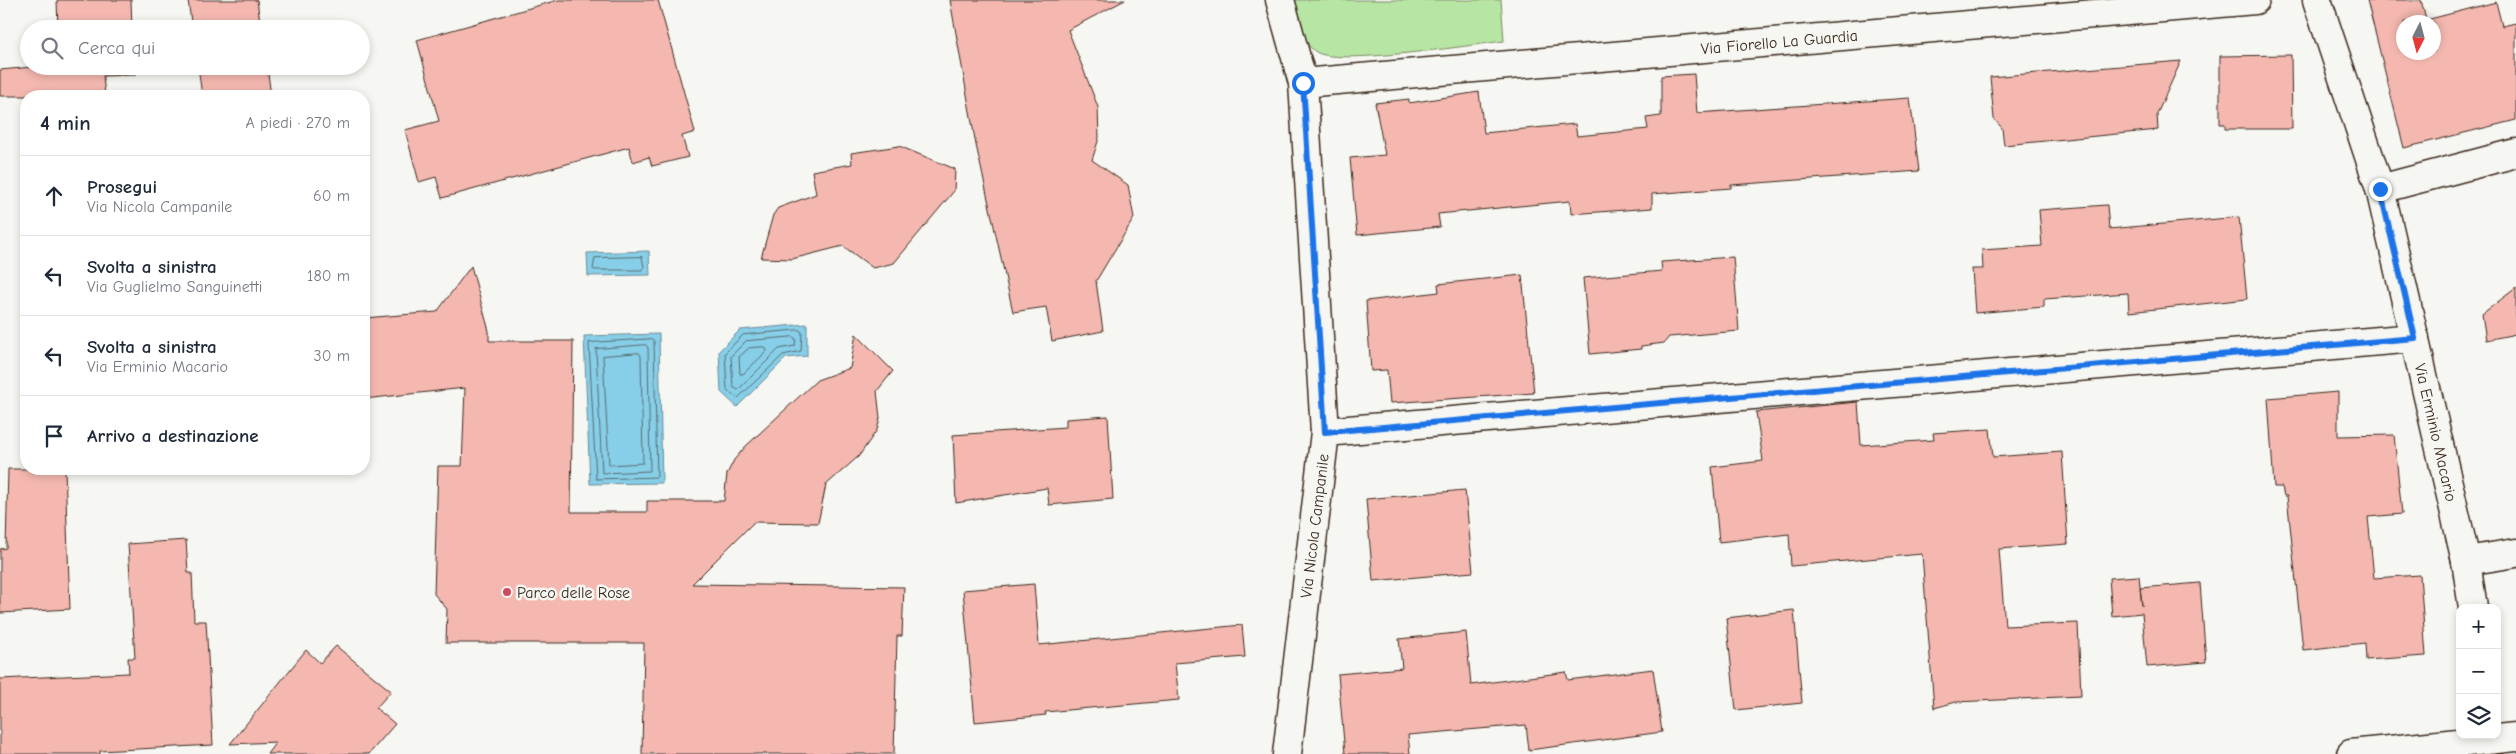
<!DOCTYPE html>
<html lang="it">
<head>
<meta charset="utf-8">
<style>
	:root { --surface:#fff; --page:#f6f6f7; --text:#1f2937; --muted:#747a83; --line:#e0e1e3 }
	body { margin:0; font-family:"Comic Neue",sans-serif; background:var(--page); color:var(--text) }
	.controls { position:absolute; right:15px; bottom:15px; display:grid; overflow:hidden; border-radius:10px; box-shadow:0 2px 8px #0003 }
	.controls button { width:45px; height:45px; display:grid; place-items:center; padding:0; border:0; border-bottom:1px solid var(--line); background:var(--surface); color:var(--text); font:25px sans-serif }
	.compass { position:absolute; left:2396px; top:15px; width:45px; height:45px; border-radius:50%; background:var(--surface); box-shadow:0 2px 8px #0003; rotate:186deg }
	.stop { position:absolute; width:15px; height:15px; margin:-11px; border:4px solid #1a73e8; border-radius:50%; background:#fff }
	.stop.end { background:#1a73e8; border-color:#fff; box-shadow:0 1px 5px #0008 }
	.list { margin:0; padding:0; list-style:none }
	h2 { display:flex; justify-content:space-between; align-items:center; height:65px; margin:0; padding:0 20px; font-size:21px }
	h2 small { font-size:16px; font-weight:400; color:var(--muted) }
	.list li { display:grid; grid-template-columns:32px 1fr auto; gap:15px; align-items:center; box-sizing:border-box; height:80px; padding:0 20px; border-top:1px solid var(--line) }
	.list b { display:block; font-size:19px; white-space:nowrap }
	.list p { margin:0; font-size:16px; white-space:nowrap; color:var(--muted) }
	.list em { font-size:16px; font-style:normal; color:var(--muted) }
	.icon { flex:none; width:28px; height:28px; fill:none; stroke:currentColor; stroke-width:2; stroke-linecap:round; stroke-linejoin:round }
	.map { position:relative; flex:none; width:2516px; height:754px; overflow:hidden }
	.search { position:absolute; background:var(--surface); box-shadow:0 2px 8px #0003; left:20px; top:20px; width:350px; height:55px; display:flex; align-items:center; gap:12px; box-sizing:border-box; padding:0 18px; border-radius:28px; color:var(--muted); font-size:19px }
	.panel { position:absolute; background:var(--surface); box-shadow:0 2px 8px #0003; left:20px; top:90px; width:350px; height:385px; border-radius:20px }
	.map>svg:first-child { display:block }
	.green { fill:#b7e5a3; stroke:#798860 }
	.water { fill:#87cee8; stroke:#698c97 }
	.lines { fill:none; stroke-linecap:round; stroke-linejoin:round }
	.shore { stroke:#596c6f; stroke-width:1 }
	.building { fill:#f4b8b0; stroke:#3b2a1e; fill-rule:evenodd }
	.minor-casing { stroke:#3b2a1e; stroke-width:31 }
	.secondary-casing { stroke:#3b2a1e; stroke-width:31 }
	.minor { stroke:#f6f6f2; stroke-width:28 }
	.secondary { stroke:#f6f6f2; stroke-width:28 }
	.route { stroke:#1a73e8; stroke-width:6 }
	.poi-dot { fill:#d1495b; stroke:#f6f6f2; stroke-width:2 }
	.labels { text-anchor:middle; stroke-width:5; stroke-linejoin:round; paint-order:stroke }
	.street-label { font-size:16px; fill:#3b2a1e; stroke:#f6f6f2 }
	.poi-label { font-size:16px; fill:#3b2a1e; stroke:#f6f6f2; text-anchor:start }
</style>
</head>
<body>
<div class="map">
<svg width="2516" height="754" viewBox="0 0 2516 754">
	<rect width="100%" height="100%" fill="#f6f6f2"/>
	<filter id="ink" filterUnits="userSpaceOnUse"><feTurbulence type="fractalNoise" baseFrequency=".02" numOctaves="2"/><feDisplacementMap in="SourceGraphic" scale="10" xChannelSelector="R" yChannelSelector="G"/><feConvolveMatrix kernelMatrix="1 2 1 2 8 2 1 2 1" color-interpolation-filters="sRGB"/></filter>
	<g filter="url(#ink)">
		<!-- green -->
		<path class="green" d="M1292,0h209l3,41c-33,4 -161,24 -186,12 -18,-9 -21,-36 -26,-53z"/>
		<!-- water -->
		<g class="water">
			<polygon points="649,251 650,275 588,276 587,253"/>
			<polygon points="807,324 807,356 786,358 737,407 721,392 719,351 740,330"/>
			<polygon points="659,334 662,483 590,484 584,336"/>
		</g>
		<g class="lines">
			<!-- shore -->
			<g class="shore">
				<polygon points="642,257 644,267 642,270 595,270 593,269 595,258"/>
				<polygon points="799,330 802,332 801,351 783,355 738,398 727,390 725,353 743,335"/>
				<polygon points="793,337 796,339 795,346 779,349 738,390 733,387 731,356 746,341"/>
				<polygon points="652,339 654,341 657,477 596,479 589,343"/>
				<polygon points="646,345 648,348 650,471 602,473 596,349"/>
				<polygon points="765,347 767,351 743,374 740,374 739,357 749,348"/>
				<polygon points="639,353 641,356 643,463 609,465 603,356"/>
			</g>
		</g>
		<!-- building -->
		<g class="building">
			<polygon points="57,0 131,0 132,29 58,29"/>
			<polygon points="188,0 257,0 261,29 192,29"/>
			<polygon points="558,0 658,0 695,132 682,136 688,157 652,166 649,157 633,162 629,147 442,198 436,177 419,182 405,130 439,121 417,40"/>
			<polygon points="950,0 1125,0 1068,30 1098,107 1099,138 1092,160 1128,185 1134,218 1096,281 1103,331 1052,341 1046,307 1013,312 976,145"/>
			<path d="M2367,0h54l5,20 70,-18 6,24 14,-3v97l-112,28zM2404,22h30v30h-30z"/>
			<polygon points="2291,55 2292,129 2225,129 2225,124 2220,124 2220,56"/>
			<polygon points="2181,61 2157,114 2158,130 2004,145 2002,128 1994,119 1990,77"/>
			<polygon points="44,66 134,66 135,75 103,76 105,96 0,96 0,70"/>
			<polygon points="198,66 267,66 271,96 202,96"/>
			<polygon points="1694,74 1697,113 1910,98 1919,171 1731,185 1731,188 1652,194 1652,208 1571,214 1570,201 1438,214 1440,227 1357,235 1350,158 1385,155 1375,103 1409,99 1409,103 1479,92 1484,133 1575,124 1577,136 1648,129 1646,118 1661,116 1661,76"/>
			<polygon points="899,146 955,169 954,191 894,263 873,268 843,246 792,259 761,258 773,215 778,208 816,194 812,171 852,164 851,153"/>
			<polygon points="2107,205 2109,229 2239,217 2247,299 2129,312 2128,293 2044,299 2044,307 1975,313 1972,269 1983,269 1982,250 2042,246 2039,210"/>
			<polygon points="1733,257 1739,331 1669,337 1664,343 1641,346 1641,349 1590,354 1583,278 1662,271 1661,262"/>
			<polygon points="471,266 489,331 489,341 573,341 571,512 647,512 647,501 724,501 727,474 734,460 745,447 817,380 850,368 856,334 893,371 877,391 880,418 877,430 859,456 826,485 818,523 754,522 692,584 904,587 902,636 897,636 894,754 642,754 644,643 446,643 447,609 434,594 438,466 462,466 465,388 364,399 364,318 437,312"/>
			<polygon points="1522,275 1534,393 1390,403 1387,370 1371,371 1366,301 1439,292 1438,284"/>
			<polygon points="2516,288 2516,334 2486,340 2482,314"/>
			<polygon points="2338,392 2338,436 2394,435 2402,514 2368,517 2374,578 2420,575 2426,656 2366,660 2365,643 2303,650 2287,496 2284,496 2282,487 2274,487 2268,398"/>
			<polygon points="1858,402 1861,445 1934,440 1933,433 1990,429 1993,457 2062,452 2068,544 1999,549 2005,626 2078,623 2081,696 1956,702 1934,708 1922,554 1791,566 1789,534 1719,542 1712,467 1763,461 1756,412"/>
			<polygon points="1108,416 1113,499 1049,505 1047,488 956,503 953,435 1066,427 1066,419"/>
			<polygon points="8,469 65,469 70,609 0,613 0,549 6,548"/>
			<polygon points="1465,490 1473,572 1373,581 1366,499"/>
			<polygon points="186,540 188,573 192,573 194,621 206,621 213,745 100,751 100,754 0,754 0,679 129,673 128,658 135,658 128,544"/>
			<polygon points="2139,576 2142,606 2140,588 2200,583 2206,662 2147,667 2142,613 2112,616 2109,578"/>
			<polygon points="1034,584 1039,645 1242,625 1245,657 1175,663 1179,700 1045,712 1046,715 975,722 963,590"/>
			<polygon points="1794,610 1802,703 1736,710 1726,618"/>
			<polygon points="1466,632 1471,685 1566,672 1568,680 1653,669 1662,732 1529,750 1526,725 1408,735 1410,754 1345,754 1338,674 1402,668 1399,639"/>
			<polygon points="336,646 391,691 376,708 395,724 369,754 267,754 276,742 230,744 306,650 320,663"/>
		</g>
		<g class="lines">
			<defs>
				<g id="minor">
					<polyline points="1280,0 1303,83 1325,432 1287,754"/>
					<path id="s1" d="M2317,0l63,189 86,372 7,47"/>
					<path id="s2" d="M1303,83l952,-83"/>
					<polyline points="2380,189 2516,153"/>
					<polyline points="1325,432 2415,338"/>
					<polyline points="2466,561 2516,553"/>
				</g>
				<polyline id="secondary" points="2351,754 2516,737"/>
			</defs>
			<!-- minor casing -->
			<use href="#minor" class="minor-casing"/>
			<!-- secondary casing -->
			<use href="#secondary" class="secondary-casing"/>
			<!-- minor -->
			<use href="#minor" class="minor"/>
			<!-- secondary -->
			<use href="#secondary" class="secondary"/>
		</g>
	</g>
	<g class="lines" filter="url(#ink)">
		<!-- route -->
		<polyline class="route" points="1303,83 1325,432 2415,338 2380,189"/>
	</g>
	<!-- markers -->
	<circle class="poi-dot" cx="507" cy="592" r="5"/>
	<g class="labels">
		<!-- street labels -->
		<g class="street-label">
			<text dy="6" stroke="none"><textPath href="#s2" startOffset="478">Via Fiorello La Guardia</textPath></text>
			<text dy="6" stroke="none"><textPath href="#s1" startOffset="449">Via Erminio Macario</textPath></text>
			<text transform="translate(1314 526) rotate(-83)" y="6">Via Nicola Campanile</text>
		</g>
		<!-- poi labels -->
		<g class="poi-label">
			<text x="517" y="598">Parco delle Rose</text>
		</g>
	</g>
</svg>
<div class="controls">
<button>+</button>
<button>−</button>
<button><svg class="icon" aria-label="layers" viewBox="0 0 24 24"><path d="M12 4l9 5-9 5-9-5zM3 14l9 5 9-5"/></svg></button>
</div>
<svg class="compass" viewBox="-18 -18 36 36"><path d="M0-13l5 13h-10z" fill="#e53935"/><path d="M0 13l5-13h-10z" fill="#747a83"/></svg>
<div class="stop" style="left:1303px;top:83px"></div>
<div class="stop end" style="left:2380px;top:189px"></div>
<div class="search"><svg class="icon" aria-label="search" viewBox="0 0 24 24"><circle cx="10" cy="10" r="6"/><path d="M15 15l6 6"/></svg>Cerca qui</div>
<section class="panel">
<h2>4 min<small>A piedi · 270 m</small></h2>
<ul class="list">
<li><svg class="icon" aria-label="ahead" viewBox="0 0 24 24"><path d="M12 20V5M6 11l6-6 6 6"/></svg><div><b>Prosegui</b><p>Via Nicola Campanile</p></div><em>60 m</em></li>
<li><svg class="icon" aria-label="left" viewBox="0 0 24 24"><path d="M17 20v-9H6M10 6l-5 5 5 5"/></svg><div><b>Svolta a sinistra</b><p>Via Guglielmo Sanguinetti</p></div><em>180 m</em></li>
<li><svg class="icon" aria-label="left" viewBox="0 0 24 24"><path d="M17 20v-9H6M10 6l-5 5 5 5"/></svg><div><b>Svolta a sinistra</b><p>Via Erminio Macario</p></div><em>30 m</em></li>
<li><svg class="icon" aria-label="arrive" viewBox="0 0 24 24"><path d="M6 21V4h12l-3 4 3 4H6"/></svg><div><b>Arrivo a destinazione</b></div></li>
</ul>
</section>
</div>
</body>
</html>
